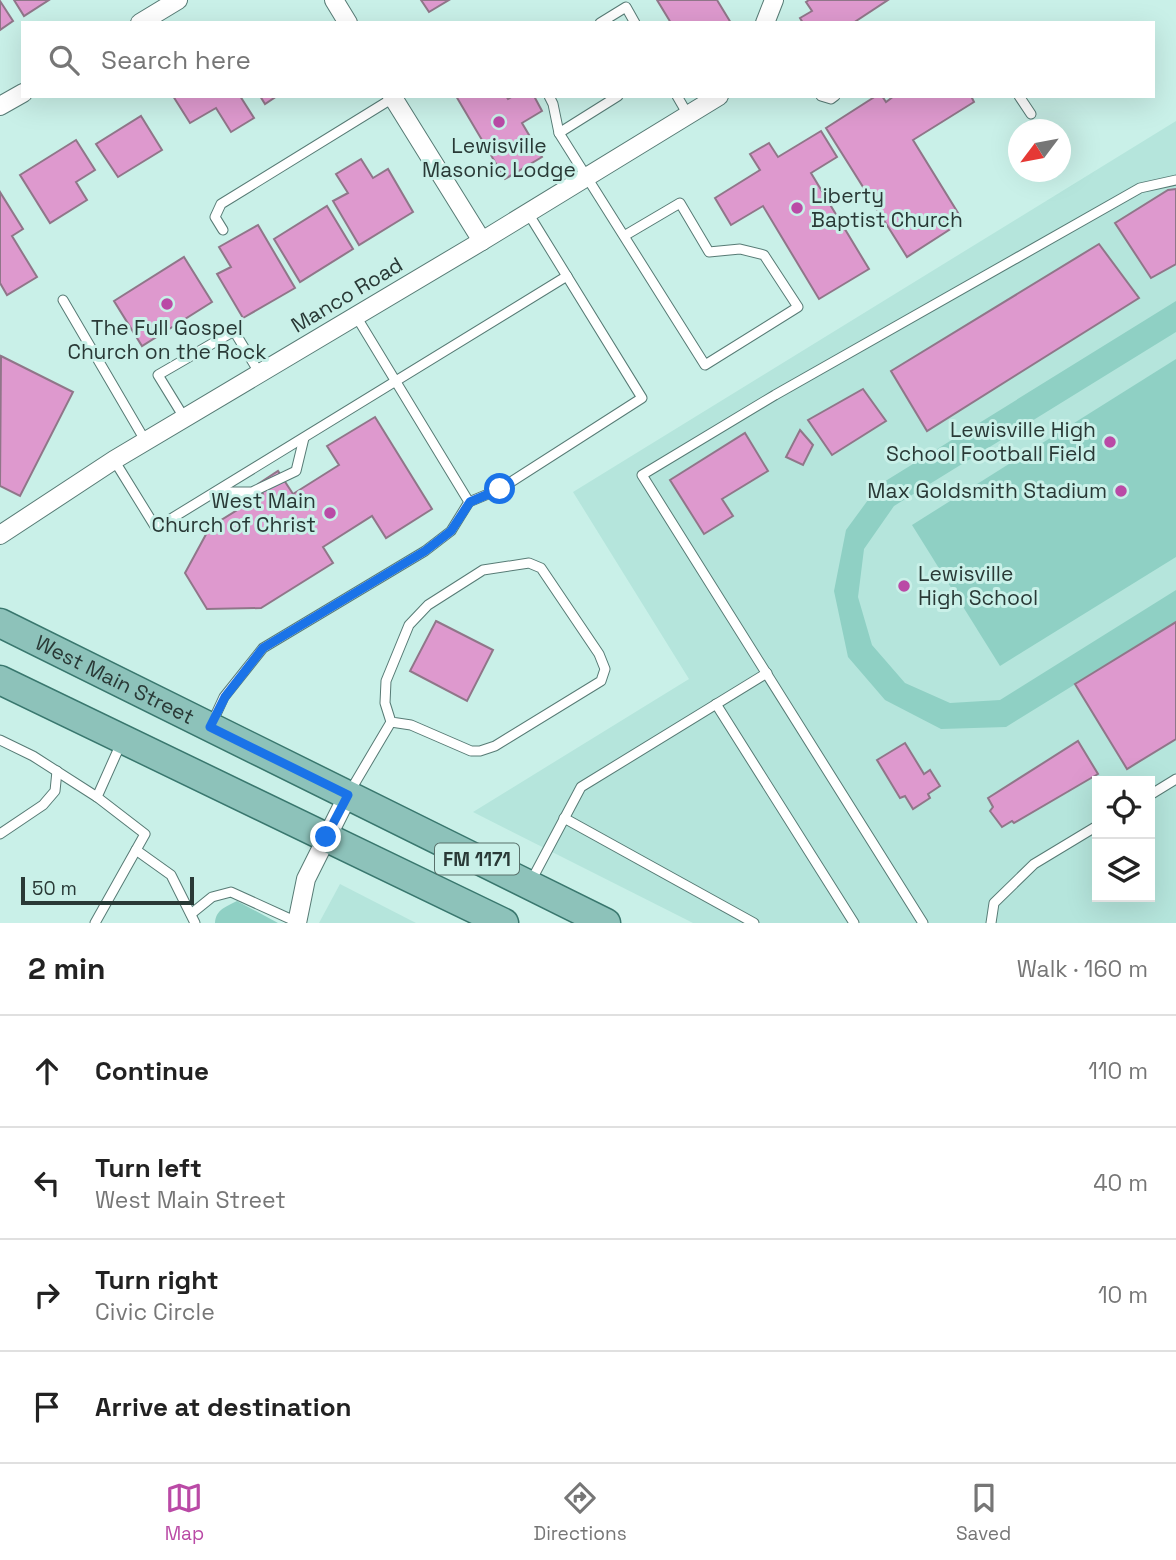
<!DOCTYPE html>
<html lang="en">
<head>
<meta charset="utf-8">
<style>
	:root { --surface:#fff; --page:#f6f6f6; --text:#222; --muted:#767676; --line:#e0e0e0; --accent:#ba4aa6 }
	body { margin:0; font-family:"Space Grotesk",sans-serif; background:var(--page); color:var(--text) }
	.controls { position:absolute; right:21px; bottom:21px; display:grid; overflow:hidden; border-radius:0px; box-shadow:0 7px 28px #0002 }
	.controls button { width:63px; height:63px; display:grid; place-items:center; padding:0; border:0; border-bottom:2px solid var(--line); background:var(--surface); color:var(--text); font:35px sans-serif }
	.compass { position:absolute; left:1008px; top:119px; width:63px; height:63px; border-radius:50%; background:var(--surface); box-shadow:0 7px 28px #0002; rotate:238deg }
	.scale { position:absolute; left:21px; bottom:18px; width:173px; box-sizing:border-box; padding-left:7px; border:4px solid #293936; border-top:0; font-size:19px; line-height:24px; white-space:nowrap; color:#293936; -webkit-text-stroke:5px #c9f0e8; paint-order:stroke }
	.stop { position:absolute; width:21px; height:21px; margin:-16px; border:5px solid #1a73e8; border-radius:50%; background:#fff }
	.stop.end { background:#1a73e8; border-color:#fff; box-shadow:0 2px 7px #0008 }
	.list { margin:0; padding:0; list-style:none }
	h2 { display:flex; justify-content:space-between; align-items:center; height:91px; margin:0; padding:0 28px; font-size:30px }
	h2 small { font-size:23px; font-weight:400; color:var(--muted) }
	.list li { display:grid; grid-template-columns:46px 1fr auto; gap:21px; align-items:center; box-sizing:border-box; height:112px; padding:0 28px; border-top:2px solid var(--line) }
	.list b { display:block; font-size:26px; white-space:nowrap }
	.list p { margin:0; font-size:23px; white-space:nowrap; color:var(--muted) }
	.list em { font-size:23px; font-style:normal; color:var(--muted) }
	.icon { flex:none; width:38px; height:38px; fill:none; stroke:currentColor; stroke-width:2; stroke-linecap:round; stroke-linejoin:round }
	.map { position:relative; flex:none; width:1176px; height:923px; overflow:hidden }
	.search { position:absolute; background:var(--surface); box-shadow:0 7px 28px #0002; left:21px; right:21px; top:21px; height:77px; display:flex; align-items:center; gap:18px; box-sizing:border-box; padding:0 24px; border-radius:0px; color:var(--muted); font-size:26px }
	.sheet { height:539px; background:var(--surface) }
	nav { display:flex; justify-content:space-around; align-items:center; box-sizing:border-box; height:98px; border-top:2px solid var(--line); background:var(--surface); font-size:19px; color:var(--muted) }
	nav a { display:grid; justify-items:center; gap:4px }
	nav .on { color:var(--accent) }
	.map>svg:first-child { display:block }
	.built { fill:#b5e5dc; fill-rule:evenodd }
	.green { fill:#8fd0c4 }
	.building { fill:#de99ce; stroke:#907689; stroke-width:2 }
	.lines { fill:none; stroke-linecap:round; stroke-linejoin:round }
	.lane-casing { stroke:#577b75; stroke-width:11 }
	.street-casing { stroke:#577b75; stroke-width:20 }
	.primary-casing { stroke:#39776e; stroke-width:31 }
	.lane { stroke:#fff; stroke-width:9 }
	.street { stroke:#fff; stroke-width:18 }
	.primary { stroke:#8dc2ba; stroke-width:28 }
	.route { stroke:#1a73e8; stroke-width:9 }
	.poi-dot { fill:#ba4aa6; stroke:#c9f0e8; stroke-width:2.5 }
	.labels { text-anchor:middle; stroke-width:6; stroke-linejoin:round; paint-order:stroke }
	.shield { fill:#c9f0e8; stroke:#59706b; stroke-width:2 }
	.shield-label { font-size:19px; font-weight:bold; fill:#293936 }
	.poi-label { font-size:21px; fill:#293936; stroke:#c9f0e8; text-anchor:end }
	.street-label { font-size:21px; fill:#293936; stroke:#c9f0e8 }
</style>
</head>
<body>
<div class="map">
<svg width="1176" height="923" viewBox="0 0 1176 923">
	<rect width="100%" height="100%" fill="#c9f0e8"/>
	<!-- built -->
	<g class="built">
		<path d="M1176,121v802h-483l-220,-111 216,-133 -116,-187zM1097,781h53v116h-53z"/>
		<polygon points="340,884 416,923 319,923"/>
	</g>
	<!-- green -->
	<g class="green">
		<polygon points="1176,301 1176,332 894,506 864,549 858,597 872,645 905,683 950,703 1000,700 1176,590 1176,622 1006,727 941,729 885,700 848,657 834,591 846,530 879,485"/>
		<polygon points="1176,359 1176,557 1000,666 912,525"/>
		<path d="M237,901l41,22h-63c1,-14 11,-16 22,-22z"/>
	</g>
	<!-- building -->
	<g class="building">
		<polygon points="14,0 49,0 24,16"/>
		<polygon points="421,0 449,0 429,12"/>
		<polygon points="657,0 717,0 731,23 671,23"/>
		<polygon points="809,0 888,0 853,23 803,23 800,18 812,11 806,2"/>
		<polygon points="0,1 13,21 0,30"/>
		<polygon points="173,96 240,96 254,118 231,132 216,108 190,123"/>
		<polygon points="260,96 277,96 265,104"/>
		<polygon points="456,96 506,96 508,99 513,96 534,96 542,111 522,123 542,157 505,179"/>
		<polygon points="876,96 882,96 886,102 894,96 971,96 974,102 913,140 963,221 907,257 826,128"/>
		<polygon points="141,116 162,150 118,177 96,144"/>
		<polygon points="821,131 837,157 811,173 869,269 819,299 763,206 731,225 715,198 760,170 750,154 769,143 778,157"/>
		<polygon points="76,140 95,170 76,182 87,200 50,223 20,175"/>
		<polygon points="361,159 373,178 388,169 413,212 359,245 333,201 348,193 336,174"/>
		<polygon points="1176,189 1176,264 1151,278 1115,223 1168,190"/>
		<polygon points="0,192 23,229 12,236 37,277 7,295 0,283"/>
		<polygon points="327,206 353,249 300,282 274,239"/>
		<polygon points="258,225 295,288 243,318 217,274 231,267 219,247"/>
		<polygon points="1099,244 1139,298 927,431 891,371"/>
		<polygon points="184,257 212,302 142,346 114,301"/>
		<polygon points="1,356 73,392 20,496 0,486"/>
		<polygon points="863,389 886,421 832,455 808,420"/>
		<polygon points="375,417 432,509 386,538 372,516 323,547 333,563 261,608 207,609 185,573 210,527 263,494 258,484 278,471 293,494 339,465 327,446"/>
		<polygon points="800,430 813,445 803,465 786,457"/>
		<polygon points="745,433 768,471 722,499 733,516 704,534 670,480"/>
		<polygon points="436,621 493,650 467,701 410,671"/>
		<polygon points="1176,622 1176,739 1127,769 1075,684"/>
		<polygon points="1078,741 1098,774 1014,823 1012,821 1002,827 990,811 993,807 988,798"/>
		<polygon points="905,743 924,774 930,770 940,786 928,794 930,798 913,809 905,796 900,798 877,760"/>
	</g>
	<g class="lines">
		<defs>
			<g id="lane">
				<polyline points="600,23 626,7 635,23"/>
				<polyline points="549,96 553,104 559,133 705,365 798,307 764,255 740,249 709,252 680,203 624,236"/>
				<polyline points="677,96 688,115"/>
				<polyline points="821,96 831,99 835,96"/>
				<polyline points="1019,96 1031,114"/>
				<polyline points="559,133 618,96"/>
				<polyline points="223,230 215,217 221,204 393,98"/>
				<polyline points="63,300 146,442"/>
				<polyline points="185,419 158,375 234,331 260,374"/>
				<polyline points="114,460 156,528 567,276"/>
				<polyline points="217,492 252,492 296,471 304,438"/>
				<polyline points="469,502 500,489 642,398 528,213"/>
				<polygon points="529,563 541,568 599,654 605,669 601,681 495,746 480,751 471,751 411,725 391,722 385,703 386,681 409,625 428,605 483,570"/>
				<polyline points="716,704 854,923"/>
				<polyline points="212,723 224,697 263,648 425,551 451,531 469,502 356,316"/>
				<polyline points="0,740 33,756 97,797"/>
				<polyline points="349,793 391,722"/>
				<polyline points="1150,795 1176,779"/>
				<polyline points="564,818 754,923"/>
				<polyline points="0,834 43,805 55,791 57,771"/>
				<polyline points="136,850 171,875 195,923"/>
				<polyline points="530,883 581,787 767,673"/>
				<polyline points="191,914 212,897 231,892 297,922"/>
				<polyline points="95,923 145,834 97,797 122,741"/>
				<polyline points="923,923 642,475 775,395 1140,188 1176,180"/>
				<polyline points="991,923 994,903 1034,864 1097,826"/>
			</g>
			<g id="street">
				<polyline points="334,0 348,23"/>
				<polyline points="140,23 178,0"/>
				<polyline points="765,23 774,0"/>
				<polyline points="392,96 482,241"/>
				<polyline points="0,106 23,93"/>
				<polyline points="0,535 114,460 482,241 719,96"/>
				<polyline points="297,923 306,879 348,795"/>
			</g>
			<g id="primary">
				<path id="s1" d="M0,623l606,300"/>
				<polyline points="0,680 504,923"/>
			</g>
		</defs>
		<!-- lane casing -->
		<use href="#lane" class="lane-casing"/>
		<!-- street casing -->
		<use href="#street" class="street-casing"/>
		<!-- primary casing -->
		<use href="#primary" class="primary-casing"/>
		<!-- lane -->
		<use href="#lane" class="lane"/>
		<!-- street -->
		<use href="#street" class="street"/>
		<!-- primary -->
		<use href="#primary" class="primary"/>
	</g>
	<g class="lines">
		<!-- route -->
		<polyline class="route" points="326,837 348,795 210,727 225,697 263,648 425,551 451,531 470,502 500,489"/>
	</g>
	<!-- markers -->
	<g class="poi-dot">
		<circle cx="499" cy="122" r="7"/>
		<circle cx="797" cy="208" r="7"/>
		<circle cx="167" cy="304" r="7"/>
		<circle cx="1110" cy="442" r="7"/>
		<circle cx="1121" cy="491" r="7"/>
		<circle cx="330" cy="513" r="7"/>
		<circle cx="904" cy="586" r="7"/>
	</g>
	<g class="labels">
		<!-- shield labels -->
		<rect class="shield" x="435" y="843.5" width="84" height="31" rx="5"/>
		<g class="shield-label">
			<text x="477" y="866">FM 1171</text>
		</g>
		<!-- poi labels -->
		<g class="poi-label">
			<text x="499" y="153" text-anchor="middle">Lewisville<tspan x="499" dy="24">Masonic Lodge</tspan></text>
			<text x="811" y="203" text-anchor="start">Liberty<tspan x="811" dy="24">Baptist Church</tspan></text>
			<text x="167" y="335" text-anchor="middle">The Full Gospel<tspan x="167" dy="24">Church on the Rock</tspan></text>
			<text x="1096" y="437">Lewisville High<tspan x="1096" dy="24">School Football Field</tspan></text>
			<text x="1107" y="498">Max Goldsmith Stadium</text>
			<text x="316" y="508">West Main<tspan x="316" dy="24">Church of Christ</tspan></text>
			<text x="918" y="581" text-anchor="start">Lewisville<tspan x="918" dy="24">High School</tspan></text>
		</g>
		<!-- street labels -->
		<g class="street-label">
			<text transform="translate(347 295) rotate(-31)" y="7">Manco Road</text>
			<text dy="7" stroke="none"><textPath href="#s1" startOffset="128">West Main Street</textPath></text>
		</g>
	</g>
</svg>
<div class="controls">
<button><svg class="icon" aria-label="locate" viewBox="0 0 24 24"><circle cx="12" cy="12" r="6"/><path d="M12 2v4M12 18v4M2 12h4M18 12h4"/></svg></button>
<button><svg class="icon" aria-label="layers" viewBox="0 0 24 24"><path d="M12 4l9 5-9 5-9-5zM3 14l9 5 9-5"/></svg></button>
</div>
<svg class="compass" viewBox="-18 -18 36 36"><path d="M0-13l5 13h-10z" fill="#e53935"/><path d="M0 13l5-13h-10z" fill="#767676"/></svg>
<div class="scale">50 m</div>
<div class="stop" style="left:500px;top:489px"></div>
<div class="stop end" style="left:326px;top:837px"></div>
<div class="search"><svg class="icon" aria-label="search" viewBox="0 0 24 24"><circle cx="10" cy="10" r="6"/><path d="M15 15l6 6"/></svg>Search here</div>
</div>
<section class="sheet">
<h2>2 min<small>Walk · 160 m</small></h2>
<ul class="list">
<li><svg class="icon" aria-label="ahead" viewBox="0 0 24 24"><path d="M12 20V5M6 11l6-6 6 6"/></svg><div><b>Continue</b></div><em>110 m</em></li>
<li><svg class="icon" aria-label="left" viewBox="0 0 24 24"><path d="M17 20v-9H6M10 6l-5 5 5 5"/></svg><div><b>Turn left</b><p>West Main Street</p></div><em>40 m</em></li>
<li><svg class="icon" aria-label="right" viewBox="0 0 24 24"><path d="M7 20v-9h11M14 6l5 5-5 5"/></svg><div><b>Turn right</b><p>Civic Circle</p></div><em>10 m</em></li>
<li><svg class="icon" aria-label="arrive" viewBox="0 0 24 24"><path d="M6 21V4h12l-3 4 3 4H6"/></svg><div><b>Arrive at destination</b></div></li>
</ul>
</section>
<nav>
<a class="on"><svg class="icon" aria-label="map" viewBox="0 0 24 24"><path d="M3 6l6-2 6 2 6-2v14l-6 2-6-2-6 2zM9 4v14M15 6v14"/></svg>Map</a>
<a><svg class="icon" aria-label="directions" viewBox="0 0 24 24"><path d="M12 3l9 9-9 9-9-9zM9 14v-3h6M13 9l2 2-2 2"/></svg>Directions</a>
<a><svg class="icon" aria-label="saved" viewBox="0 0 24 24"><path d="M7 4h10v16l-5-4-5 4z"/></svg>Saved</a>
</nav>
</body>
</html>
